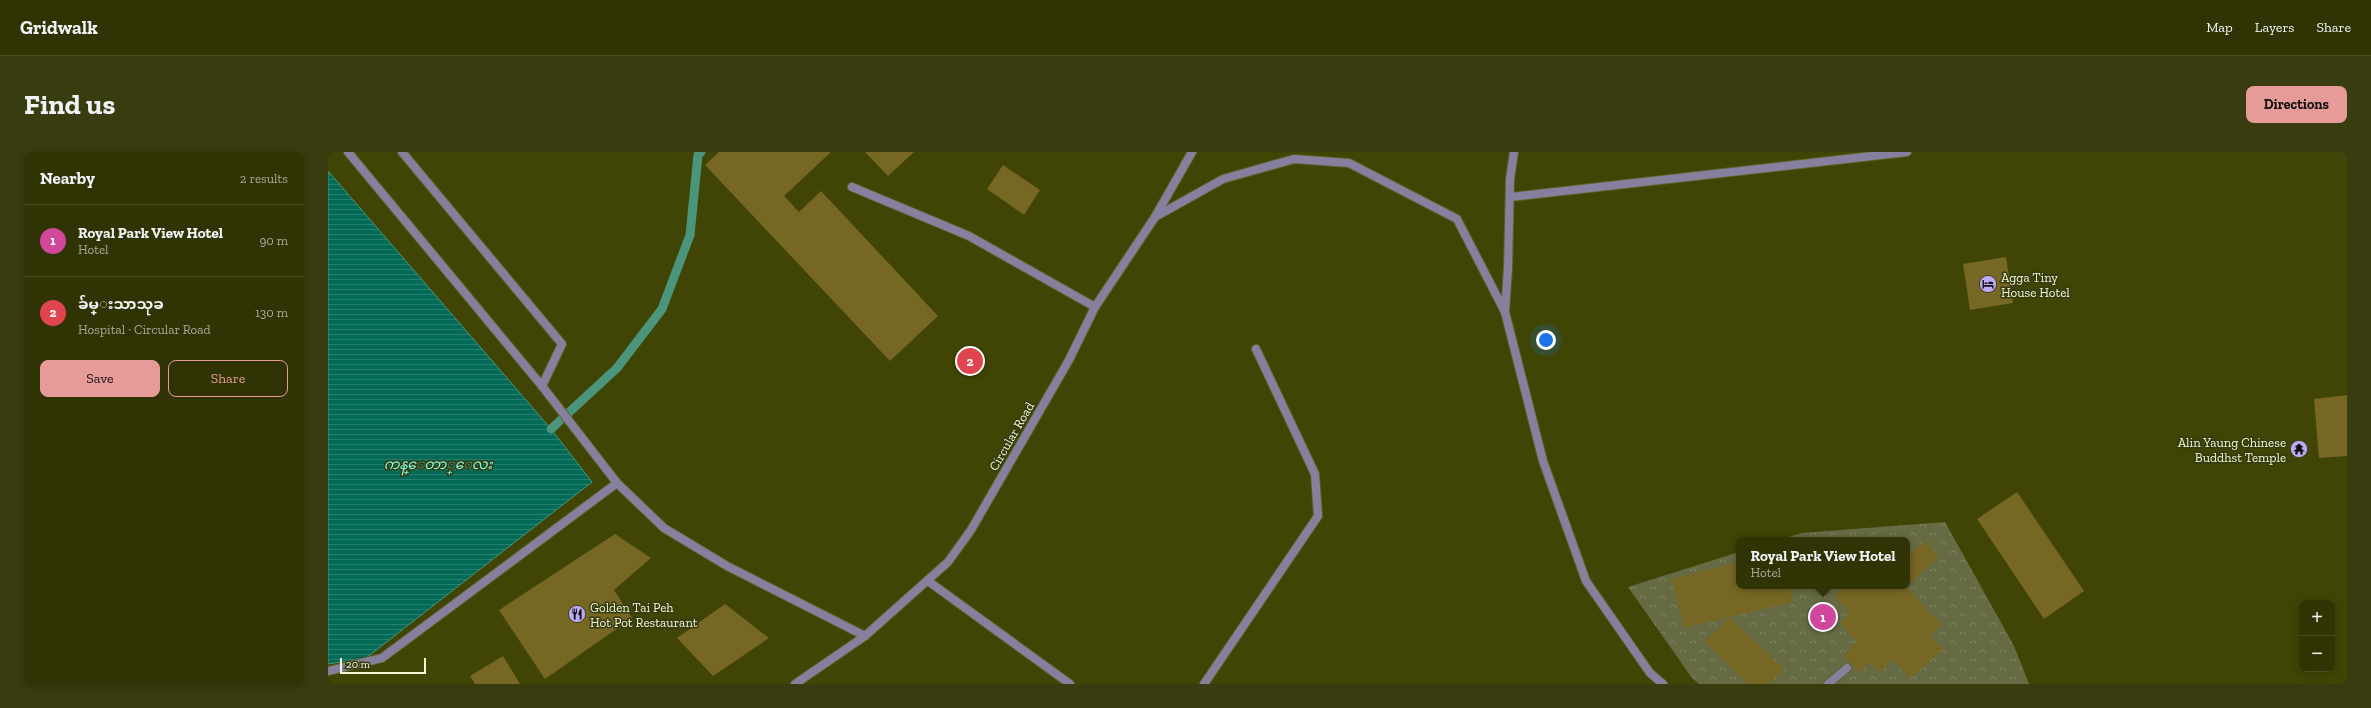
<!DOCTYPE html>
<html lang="en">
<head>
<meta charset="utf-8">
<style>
	:root { --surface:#303404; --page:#383c0e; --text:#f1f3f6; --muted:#a8aa9a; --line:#4b4f26; --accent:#e69b98 }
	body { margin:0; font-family:"Zilla Slab","Noto Sans Myanmar",serif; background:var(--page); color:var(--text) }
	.controls { position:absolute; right:12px; bottom:12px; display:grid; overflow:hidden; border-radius:8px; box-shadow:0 2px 10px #0003 }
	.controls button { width:36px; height:36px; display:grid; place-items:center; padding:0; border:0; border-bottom:1px solid var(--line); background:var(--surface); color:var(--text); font:20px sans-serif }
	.scale { position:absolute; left:12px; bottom:10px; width:86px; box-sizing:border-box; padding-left:4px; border:2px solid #f1f8d1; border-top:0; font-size:11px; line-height:14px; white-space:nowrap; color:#f1f8d1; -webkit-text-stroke:3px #353a11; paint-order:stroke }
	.you { position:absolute; left:1218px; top:188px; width:14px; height:14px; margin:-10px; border:3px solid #fff; border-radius:50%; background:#1a73e8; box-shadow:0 0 0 6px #1a73e833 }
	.badge { display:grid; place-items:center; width:26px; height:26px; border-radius:50%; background:var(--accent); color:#fff; font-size:13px; font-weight:700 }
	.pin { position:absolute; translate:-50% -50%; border:2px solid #fff; box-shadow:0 1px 4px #0006 }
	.popup { position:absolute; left:1408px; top:385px; width:174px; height:52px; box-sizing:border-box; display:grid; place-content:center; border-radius:8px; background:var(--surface); filter:drop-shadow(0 1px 3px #0005); font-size:13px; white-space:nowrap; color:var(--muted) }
	.popup b { font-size:15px; color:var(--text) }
	.popup::after { content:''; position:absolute; left:50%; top:100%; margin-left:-8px; border:8px solid transparent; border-top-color:var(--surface) }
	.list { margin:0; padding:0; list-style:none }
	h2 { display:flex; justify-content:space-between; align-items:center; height:52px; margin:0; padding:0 16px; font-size:17px }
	h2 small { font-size:13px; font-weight:400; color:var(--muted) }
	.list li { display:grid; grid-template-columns:26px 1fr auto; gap:12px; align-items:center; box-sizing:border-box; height:72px; padding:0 16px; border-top:1px solid var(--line) }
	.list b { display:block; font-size:15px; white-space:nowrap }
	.list p { margin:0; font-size:13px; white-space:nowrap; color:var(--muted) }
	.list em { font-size:13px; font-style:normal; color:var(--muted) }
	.actions { display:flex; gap:8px; padding:12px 16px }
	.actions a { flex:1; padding:9px 0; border:1px solid var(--accent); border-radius:8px; text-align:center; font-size:14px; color:var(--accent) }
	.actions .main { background:var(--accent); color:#111 }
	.map { position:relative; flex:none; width:2019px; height:532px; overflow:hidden; border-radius:8px }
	header { display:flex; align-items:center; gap:24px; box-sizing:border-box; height:56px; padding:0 20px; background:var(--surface); border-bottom:1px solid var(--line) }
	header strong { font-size:19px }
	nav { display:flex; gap:22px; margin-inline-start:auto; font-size:14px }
	.intro { display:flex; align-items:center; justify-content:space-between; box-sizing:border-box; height:96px; padding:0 24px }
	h1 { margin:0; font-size:28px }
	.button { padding:10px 18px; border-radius:8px; background:var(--accent); color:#111; font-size:14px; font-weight:700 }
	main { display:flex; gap:24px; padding:0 24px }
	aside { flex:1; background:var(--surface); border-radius:8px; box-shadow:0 2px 10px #0003 }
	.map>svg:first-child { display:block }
	.park { fill:url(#park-crowns) }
	.water { fill:url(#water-rules); stroke:#4a957c }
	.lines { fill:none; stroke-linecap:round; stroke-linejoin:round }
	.stream { stroke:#4a957c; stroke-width:9 }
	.building { fill:#776724 }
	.service-casing { stroke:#5c6226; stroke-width:10 }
	.minor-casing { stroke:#5c6226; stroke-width:10 }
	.tertiary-casing { stroke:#5c6226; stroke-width:10 }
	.service { stroke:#86809e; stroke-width:8 }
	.minor { stroke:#86809e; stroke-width:8 }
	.tertiary { stroke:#86809e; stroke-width:8 }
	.labels { text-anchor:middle; stroke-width:3; stroke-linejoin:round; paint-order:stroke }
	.poi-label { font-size:13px; fill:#f1f8d1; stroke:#353a11; text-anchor:start }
	.street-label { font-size:13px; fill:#f1f8d1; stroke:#353a11 }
	.water-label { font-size:14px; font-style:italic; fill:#81f9db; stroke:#353a11 }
</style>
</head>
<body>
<header>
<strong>Gridwalk</strong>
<nav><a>Map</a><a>Layers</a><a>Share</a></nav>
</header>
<div class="intro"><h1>Find us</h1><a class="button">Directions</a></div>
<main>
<aside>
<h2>Nearby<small>2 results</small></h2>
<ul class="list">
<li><span class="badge" style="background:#d1479c">1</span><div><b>Royal Park View Hotel</b><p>Hotel</p></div><em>90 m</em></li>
<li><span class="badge" style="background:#e0444e">2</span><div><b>ခ်မ္းသာသုခ</b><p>Hospital · Circular Road</p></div><em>130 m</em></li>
</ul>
<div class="actions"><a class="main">Save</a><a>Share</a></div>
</aside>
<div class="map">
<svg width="2019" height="532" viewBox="0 0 2019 532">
	<defs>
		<pattern id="park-crowns" width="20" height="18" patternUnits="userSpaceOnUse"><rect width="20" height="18" fill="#666b44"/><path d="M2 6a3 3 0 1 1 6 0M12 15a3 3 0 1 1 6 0" fill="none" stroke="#7c815e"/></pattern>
		<pattern id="water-rules" width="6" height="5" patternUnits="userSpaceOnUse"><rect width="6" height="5" fill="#026a57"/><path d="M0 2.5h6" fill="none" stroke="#27806e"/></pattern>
	</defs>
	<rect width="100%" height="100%" fill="#404505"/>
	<!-- park -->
	<polygon class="park" points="1617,370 1686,494 1701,532 1371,532 1364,526 1300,435 1411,400 1411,434 1579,434 1579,388 1451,388 1474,381"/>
	<!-- water -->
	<polygon class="water" points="0,19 223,277 264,330 38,506 0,512"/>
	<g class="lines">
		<!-- stream -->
		<polyline class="stream" points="223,277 289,216 334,157 362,83 370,3 373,0"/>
	</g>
	<!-- building -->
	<g class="building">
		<polygon points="391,0 503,0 456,44 471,60 493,39 610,164 562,209 377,13"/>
		<polygon points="537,0 586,0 560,24"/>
		<polygon points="675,13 712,38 696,63 659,37"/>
		<polygon points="1678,105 1685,151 1642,158 1635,112"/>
		<polygon points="2019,243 2019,304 1991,306 1986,247"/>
		<polygon points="1689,340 1756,439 1716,467 1649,367"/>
		<polygon points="287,382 323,406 286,438 304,466 217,527 171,458"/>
		<polygon points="1596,389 1611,405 1578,435 1614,473 1602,484 1615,497 1582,526 1565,507 1552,520 1542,510 1531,520 1515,503 1529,490 1512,471 1522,461 1506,443 1515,434 1579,434 1579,400 1581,403"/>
		<polygon points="1411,410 1411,434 1461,434 1465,450 1356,476 1344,427"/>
		<polygon points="397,452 441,486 385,524 349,486"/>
		<polygon points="1401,465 1456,517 1441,532 1420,532 1377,490"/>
		<polygon points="175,504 192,532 147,532 142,524"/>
	</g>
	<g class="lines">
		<defs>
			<g id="service">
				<polyline points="524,35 641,84 767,155"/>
				<polyline points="876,532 990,364 987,322 928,197"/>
				<polyline points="1500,532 1519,516"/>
			</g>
			<g id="minor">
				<polyline points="20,0 214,234 289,331 336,376 399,414 537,484"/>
				<polyline points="74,0 234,192 214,234"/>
				<polyline points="1186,0 1182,27 1180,116 1177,160 1215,309 1258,429 1322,521 1335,532"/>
				<polyline points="1183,45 1579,0"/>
				<polyline points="827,65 895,27 966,7 1021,11 1129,67 1177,160"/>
				<polyline points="600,429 742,532"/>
				<polyline points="0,519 54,506 289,331"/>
			</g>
			<polyline id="tertiary" points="467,532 537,484 620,410 643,378 741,208 767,155 827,65 864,0"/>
		</defs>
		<!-- service casing -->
		<use href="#service" class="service-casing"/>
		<!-- minor casing -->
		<use href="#minor" class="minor-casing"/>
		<!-- tertiary casing -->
		<use href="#tertiary" class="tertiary-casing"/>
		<!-- service -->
		<use href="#service" class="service"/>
		<!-- minor -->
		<use href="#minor" class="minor"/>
		<!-- tertiary -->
		<use href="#tertiary" class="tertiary"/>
	</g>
	<!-- icons -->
	<defs>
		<symbol id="hotel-disc" viewBox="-11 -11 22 22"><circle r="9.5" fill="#bcaaf5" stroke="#353a11"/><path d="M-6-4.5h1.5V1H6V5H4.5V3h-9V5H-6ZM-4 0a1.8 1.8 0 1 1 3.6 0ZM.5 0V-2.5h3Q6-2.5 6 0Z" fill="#111"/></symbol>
		<symbol id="temple-disc" viewBox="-11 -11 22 22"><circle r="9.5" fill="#bcaaf5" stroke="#353a11"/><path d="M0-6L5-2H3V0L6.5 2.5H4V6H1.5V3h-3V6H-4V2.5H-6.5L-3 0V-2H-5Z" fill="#111"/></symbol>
		<symbol id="restaurant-disc" viewBox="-11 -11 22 22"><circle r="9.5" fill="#bcaaf5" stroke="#353a11"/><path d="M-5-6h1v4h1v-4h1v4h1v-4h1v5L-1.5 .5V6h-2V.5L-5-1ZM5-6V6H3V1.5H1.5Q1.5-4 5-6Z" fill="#111"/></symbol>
	</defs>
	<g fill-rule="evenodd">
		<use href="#hotel-disc" x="1650" y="122" width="20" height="20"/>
		<use href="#temple-disc" x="1961" y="287" width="20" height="20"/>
		<use href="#restaurant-disc" x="239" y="452" width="20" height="20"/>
	</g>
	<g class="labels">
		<!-- poi labels -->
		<g class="poi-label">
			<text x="1673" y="130">Agga Tiny<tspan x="1673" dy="15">House Hotel</tspan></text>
			<text x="1958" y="295" text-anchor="end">Alin Yaung Chinese<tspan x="1958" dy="15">Buddhst Temple</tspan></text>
			<text x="262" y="460">Golden Tai Peh<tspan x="262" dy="15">Hot Pot Restaurant</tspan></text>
		</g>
		<!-- street labels -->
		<g class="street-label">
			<text transform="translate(683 284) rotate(-60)" y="5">Circular Road</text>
		</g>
		<!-- water labels -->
		<g class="water-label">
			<text x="110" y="317">ကန္ေတာ္ေလး</text>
		</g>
	</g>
</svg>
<div class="controls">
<button>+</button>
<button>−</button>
</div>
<div class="scale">20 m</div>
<div class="you"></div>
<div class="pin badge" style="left:1495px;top:465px;background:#d1479c">1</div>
<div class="popup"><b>Royal Park View Hotel</b>Hotel</div>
<div class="pin badge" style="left:642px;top:209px;background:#e0444e">2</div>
</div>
</main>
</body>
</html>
